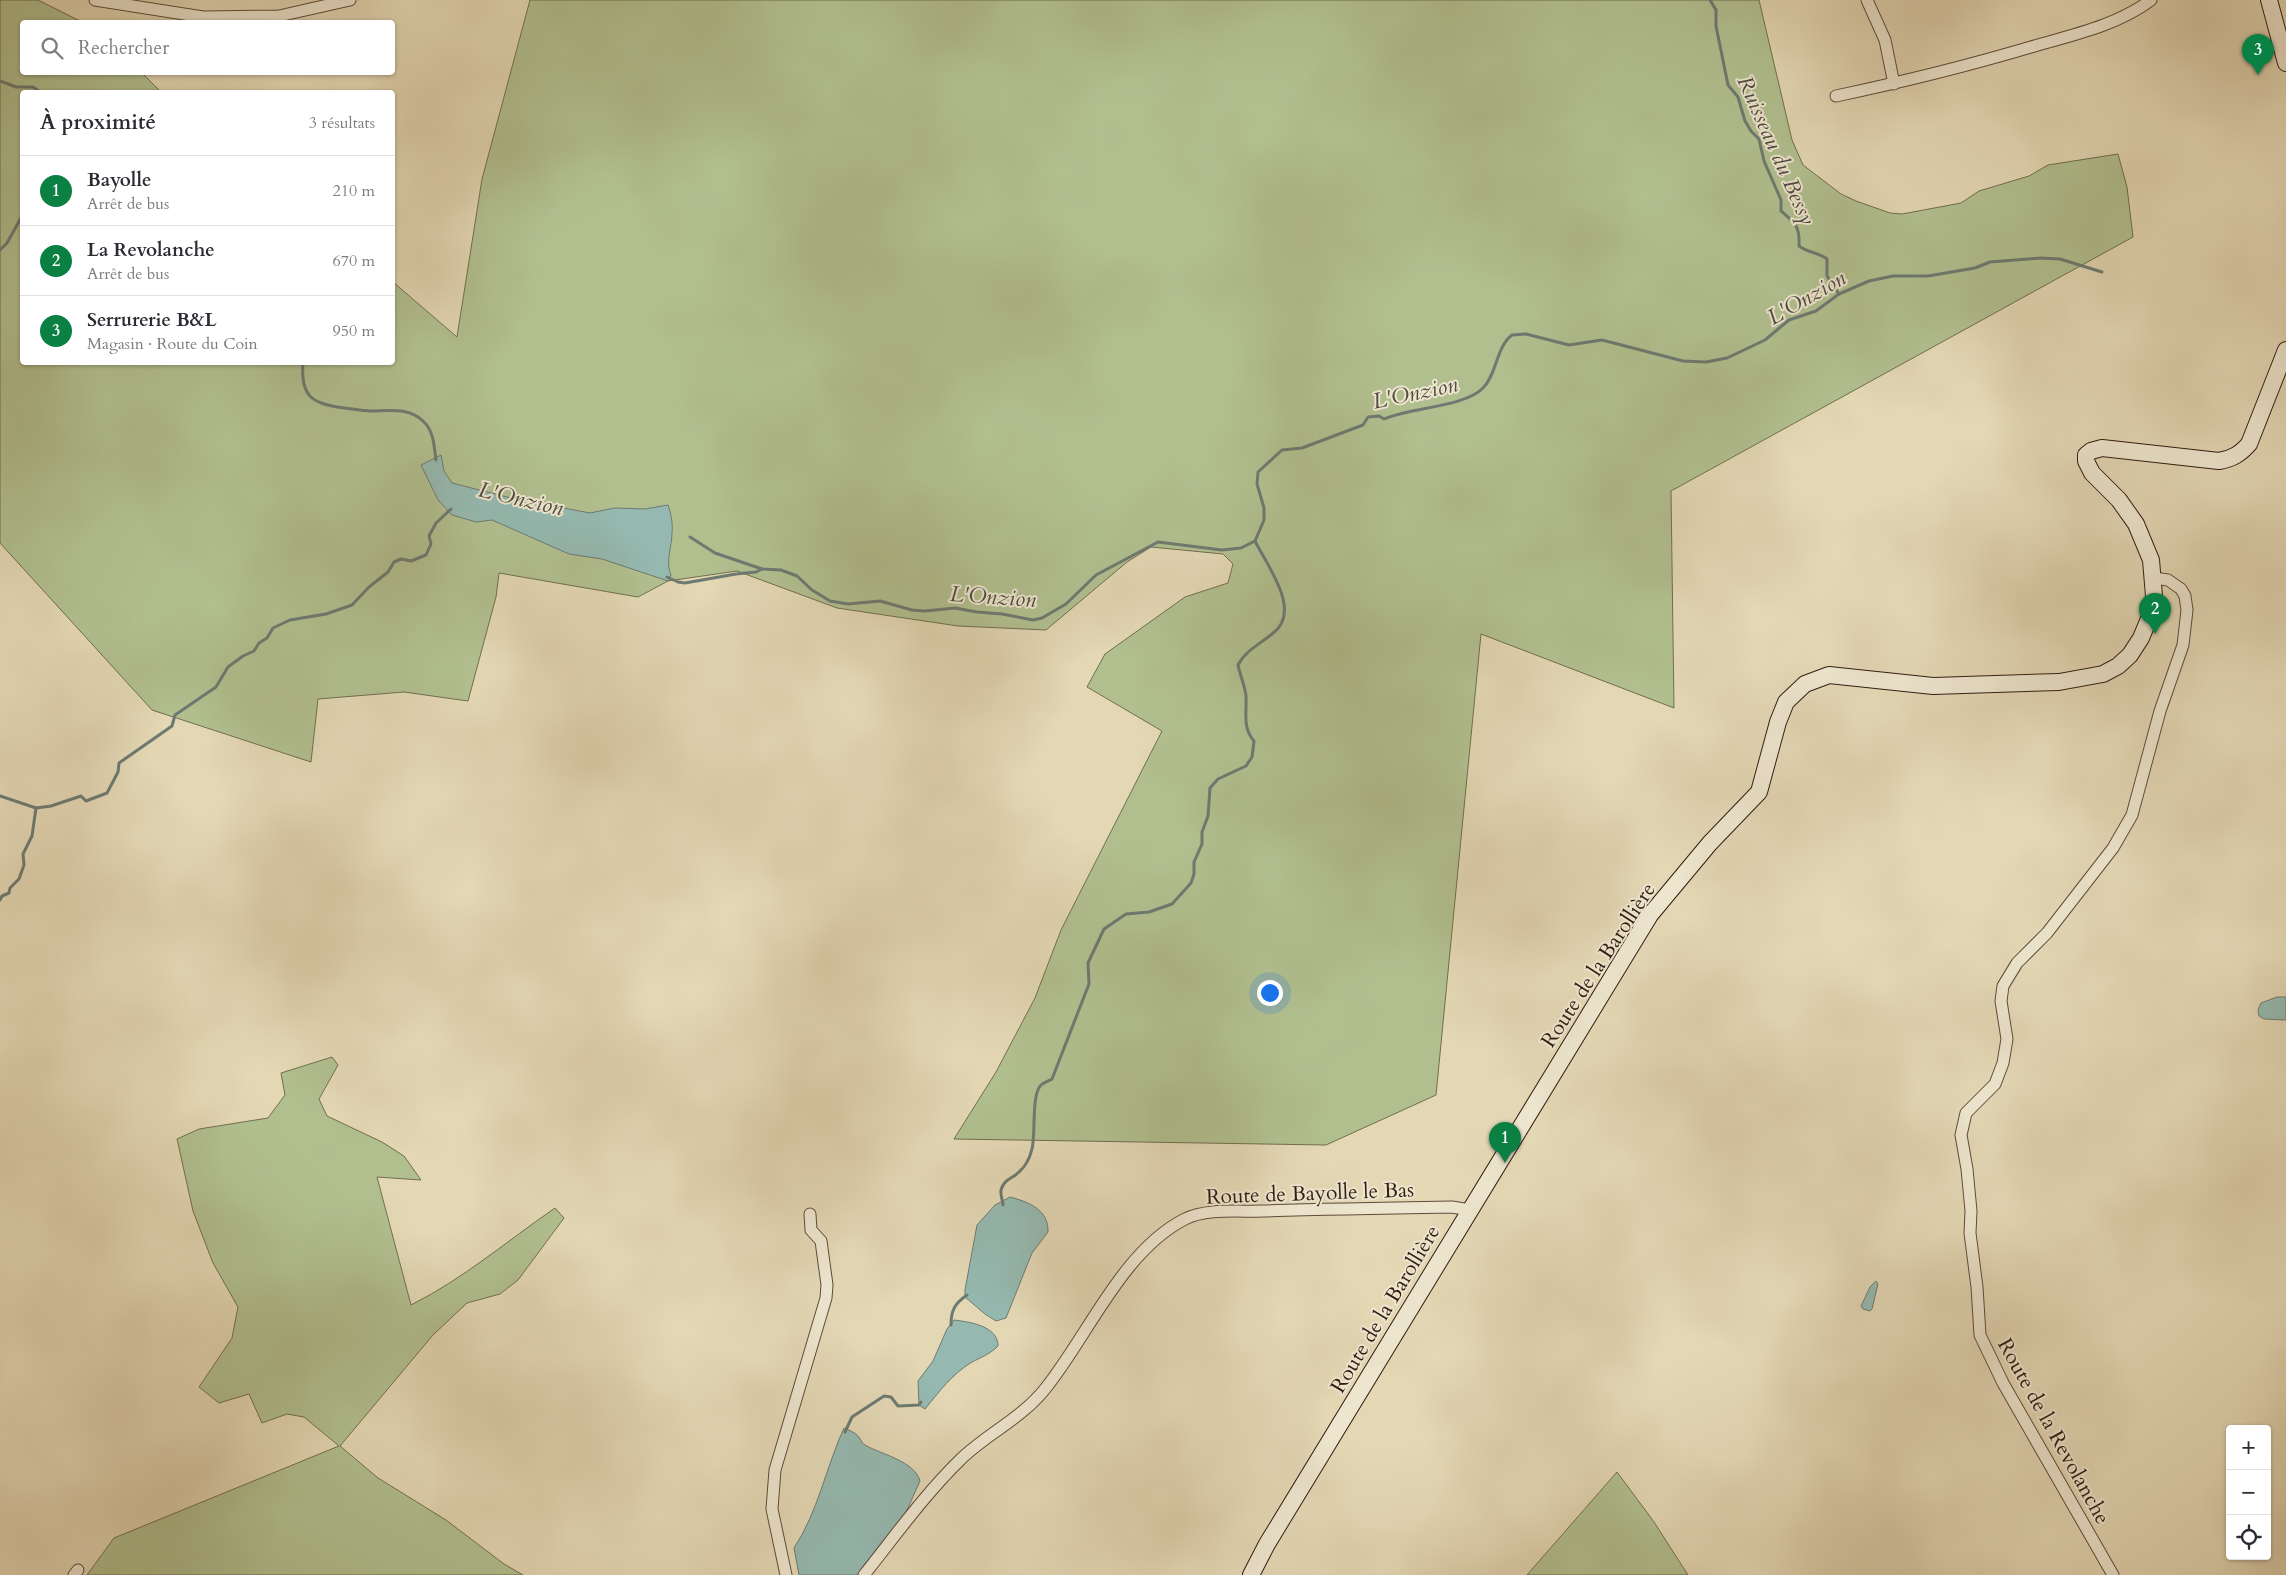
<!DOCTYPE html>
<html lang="fr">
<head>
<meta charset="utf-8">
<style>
	:root { --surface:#fff; --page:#f2f2f3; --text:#2b2b33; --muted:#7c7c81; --line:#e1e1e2; --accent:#0b8043 }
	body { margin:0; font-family:Cardo,serif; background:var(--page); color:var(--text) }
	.controls { position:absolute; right:15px; bottom:15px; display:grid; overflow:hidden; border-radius:5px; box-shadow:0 1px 4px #0004 }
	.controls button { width:45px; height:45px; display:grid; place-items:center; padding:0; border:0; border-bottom:1px solid var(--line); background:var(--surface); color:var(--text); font:25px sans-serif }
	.you { position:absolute; left:1269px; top:992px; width:18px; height:18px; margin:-12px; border:4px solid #fff; border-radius:50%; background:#1a73e8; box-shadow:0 0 0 8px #1a73e833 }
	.badge { display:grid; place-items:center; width:32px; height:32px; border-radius:50%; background:var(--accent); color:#fff; font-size:16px; font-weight:700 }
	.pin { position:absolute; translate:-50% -41px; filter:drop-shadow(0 1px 2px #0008) }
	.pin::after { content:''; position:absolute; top:26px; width:18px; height:15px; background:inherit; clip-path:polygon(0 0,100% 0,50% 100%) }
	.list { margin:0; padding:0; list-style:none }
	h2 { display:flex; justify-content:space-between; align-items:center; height:65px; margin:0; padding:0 20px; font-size:21px }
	h2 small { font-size:16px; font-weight:400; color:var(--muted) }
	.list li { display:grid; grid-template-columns:32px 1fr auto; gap:15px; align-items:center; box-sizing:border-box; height:70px; padding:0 20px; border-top:1px solid var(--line) }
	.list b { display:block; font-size:19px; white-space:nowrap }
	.list p { margin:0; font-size:16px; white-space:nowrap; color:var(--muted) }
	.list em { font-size:16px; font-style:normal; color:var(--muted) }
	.icon { flex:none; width:28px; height:28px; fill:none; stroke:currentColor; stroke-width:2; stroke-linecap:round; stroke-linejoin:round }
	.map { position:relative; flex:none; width:2286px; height:1575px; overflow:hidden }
	.search { position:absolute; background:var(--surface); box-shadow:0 1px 4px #0004; left:20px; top:20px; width:375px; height:55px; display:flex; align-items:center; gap:12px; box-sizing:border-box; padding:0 18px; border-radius:5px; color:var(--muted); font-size:19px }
	.panel { position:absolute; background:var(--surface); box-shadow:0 1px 4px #0004; left:20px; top:90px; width:375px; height:275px; border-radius:5px }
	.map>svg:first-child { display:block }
	.green { fill:#b1bf8f; stroke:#716e50 }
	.water { fill:#95b9b0; stroke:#6d7a71 }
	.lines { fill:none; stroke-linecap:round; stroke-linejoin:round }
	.stream { stroke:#6d7a71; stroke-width:3 }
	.street-casing { stroke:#5e4b3a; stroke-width:13 }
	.secondary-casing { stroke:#311c12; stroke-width:18 }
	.street { stroke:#ede5ce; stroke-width:11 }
	.secondary { stroke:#ede5ce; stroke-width:16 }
	.labels { text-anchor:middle; stroke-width:4; stroke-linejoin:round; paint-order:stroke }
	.street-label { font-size:21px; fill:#311c12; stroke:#ede5ce }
	.water-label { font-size:22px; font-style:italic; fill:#4f4b41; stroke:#ede5ce }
</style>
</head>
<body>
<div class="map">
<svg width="2286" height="1575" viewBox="0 0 2286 1575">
	<rect width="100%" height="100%" fill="#e3d7b4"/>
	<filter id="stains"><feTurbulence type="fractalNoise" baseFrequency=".004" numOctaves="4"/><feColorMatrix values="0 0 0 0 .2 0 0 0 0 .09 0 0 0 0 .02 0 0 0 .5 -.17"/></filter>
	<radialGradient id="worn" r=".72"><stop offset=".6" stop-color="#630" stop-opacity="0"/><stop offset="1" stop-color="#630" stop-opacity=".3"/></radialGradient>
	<!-- green -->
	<g class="green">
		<polygon points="0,0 38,0 82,22 22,22 22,72 142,73 161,92 22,92 22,362 392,362 393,282 457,337 482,179 530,0 1759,0 1792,140 1803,165 1841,194 1856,201 1890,213 1902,214 1961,203 1979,191 2029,176 2048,165 2118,154 2127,187 2133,237 1671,491 1674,708 1481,634 1436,1095 1326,1145 954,1139 996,1072 1035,998 1061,930 1162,731 1087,687 1105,654 1185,597 1228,583 1233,564 1223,554 1151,547 1127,562 1046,630 958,626 837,608 737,571 668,581 638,597 499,573 496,597 468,701 404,692 318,699 311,762 152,710 0,543"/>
		<path d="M332,1057l6,8 -19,34 8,17 55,26 22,14 17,24 -44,-3 34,128c52,-26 96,-64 144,-97l9,10 -46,62 -18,14 -33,9 -34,32 -93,111 38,32 68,42 58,44 19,11h-436l27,-37 225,-92 -35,-29 -17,-3 -25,9 -13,-29 -30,9 -20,-16 33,-49 6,-31 -25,-44 -20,-52 -16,-72 22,-10 69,-11 17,-23 -4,-22z"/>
		<polygon points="1617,1472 1654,1522 1688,1575 1527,1575"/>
	</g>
	<!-- water -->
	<g class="water">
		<path d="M441,455l3,16 8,12 59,15 79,15 25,-5 30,1 23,-4c3,9 5,18 4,28 0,13 -7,30 -1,42l-3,6 -66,-22 -33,-5 -77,-34 -16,2 -24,-7 -14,-15 -17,-35z"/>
		<polygon points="2277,997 2286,997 2286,1020 2264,1019 2259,1016 2258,1010 2261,1003"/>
		<path d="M1010,1197c19,5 39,13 38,35l-16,21 -26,65 -10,3 -11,-7 -20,-17v-7l12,-65 18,-20z"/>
		<polygon points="1876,1281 1878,1284 1872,1309 1870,1311 1863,1309 1861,1306 1870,1287"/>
		<path d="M954,1320c16,2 44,6 44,26 -8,8 -16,11 -26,16 -20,12 -33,30 -47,47l-6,-4 -1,-24 15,-20 14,-32z"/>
		<path d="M844,1428c4,2 11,4 14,8 3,3 3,7 7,9 15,9 50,16 55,36l-17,38 -46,56h-58l-5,-27c24,-36 32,-81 50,-120z"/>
	</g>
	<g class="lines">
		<!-- stream -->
		<g class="stream">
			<path d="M1710,0l6,10v16l12,59 10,12 7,24 6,10 8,8 5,22 17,39v11c14,12 19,15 18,35 9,7 19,6 28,13v17l12,18"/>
			<polyline points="0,81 16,87 33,87 40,92"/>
			<polyline points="0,250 7,243 22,216"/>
			<path d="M303,362c-3,36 10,42 42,46 8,1 17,3 26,3 18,0 37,-4 52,10 11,10 11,25 13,39"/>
			<path d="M690,537l25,16 47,16 19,1 16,6 15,14 18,11 18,3 32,-3 32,9 13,1 30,-3 22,4 25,2 31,6 9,-2 24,-14 30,-29 62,-33 64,8 19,-2 14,-7 9,-21v-12l-7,-24 1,-12 24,-22 20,-2 61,-23 5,-8 11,-1 5,3c27,-12 81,-12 99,-31 14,-14 13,-41 29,-53l14,-1 43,11 33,-5 81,21 23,1 21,-4 38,-18 24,-20 27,-9 23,-17 30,-13 24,-5h35l47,-8 15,-6 51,-4 19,1 42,13"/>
			<polyline points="667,577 678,582 685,583 736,574 756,572 762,569"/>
			<polyline points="0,796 36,808 51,806 81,796 86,801 107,793 118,772 119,763 172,726 175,715 216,687 228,667 243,656 254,651 259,643 267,638 273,628 290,620 326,614 352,605 369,587 388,572 394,562 401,559 411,561 426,555 431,544 429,536 436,523 451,509"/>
			<polyline points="0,900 2,896 9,893 10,888 19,879 24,865 23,854 32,836 36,808"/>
			<path d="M1003,1205c0,-4 -3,-10 -2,-15 3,-11 11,-11 18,-18 7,-6 11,-15 13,-23 4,-16 -1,-54 9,-64 3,-3 8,-4 11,-6l37,-95 -1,-21 16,-34 22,-15 23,-2 23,-8 19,-21 3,-9v-12l8,-18v-12l6,-16 2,-28 8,-9 28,-13 6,-9 2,-16c-12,-14 -7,-28 -8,-45 -1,-10 -6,-21 -8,-31 7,-14 22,-21 34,-31 31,-22 -4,-67 -17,-93"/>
			<path d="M951,1325c0,-14 3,-21 16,-30"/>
			<polyline points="845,1432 852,1417 884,1396 891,1397 898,1406 919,1405 921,1402"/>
		</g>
		<defs>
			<g id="street">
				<polyline points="95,0 203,17 279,16 350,0"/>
				<polyline points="1867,0 1885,40 1894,84"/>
				<path d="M1836,96c66,-14 131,-30 195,-49 41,-12 85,-21 120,-47"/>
				<polyline points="74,1575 78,1570"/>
				<polyline points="786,1575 772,1509 775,1470 826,1298 827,1285 821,1241 811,1230 810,1214"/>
				<path d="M864,1575c31,-39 61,-81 97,-116 26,-25 61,-41 84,-70 43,-53 77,-138 140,-170 22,-11 54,-7 78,-8 63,-2 126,-3 189,-4l18,3"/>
				<polyline points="2113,1575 2003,1383 1980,1335 1977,1287 1970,1233 1971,1211 1967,1169 1961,1135 1966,1113 1995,1084 2003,1063 2007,1039 2001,1001 2003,986 2017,963 2047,933 2113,848 2132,815 2160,711 2183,645 2187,610 2185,596 2181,589 2168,580 2154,578"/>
			</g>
			<g id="secondary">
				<polyline points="2269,0 2286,63"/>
				<path d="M1251,1575l16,-31 383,-629 60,-72 49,-51 19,-70 8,-20 19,-18 24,-9 104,11 126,-4 44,-8 15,-8 12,-11 11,-17 10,-24 3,-18 -3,-36 -15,-36 -17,-24 -27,-27 -6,-12v-6l5,-4 11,-3 117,13c13,-2 21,-7 30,-17l37,-94"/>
			</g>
		</defs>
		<!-- street casing -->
		<use href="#street" class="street-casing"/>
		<!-- secondary casing -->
		<use href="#secondary" class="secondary-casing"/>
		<!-- street -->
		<use href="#street" class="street"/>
		<!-- secondary -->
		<use href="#secondary" class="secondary"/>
	</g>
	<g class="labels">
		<!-- street labels -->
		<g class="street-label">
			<text transform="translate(1598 965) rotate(-57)" y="7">Route de la Barollière</text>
			<text transform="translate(1310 1193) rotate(-2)" y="7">Route de Bayolle le Bas</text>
			<text transform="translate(1385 1309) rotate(-59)" y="7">Route de la Barollière</text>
			<text transform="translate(2054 1431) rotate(61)" y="7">Route de la Revolanche</text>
		</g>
		<!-- water labels -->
		<g class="water-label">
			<text transform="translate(1777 150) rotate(66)" y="8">Ruisseau du Bessy</text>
			<text transform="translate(1806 297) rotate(-30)" y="8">L'Onzion</text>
			<text transform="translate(1415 392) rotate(-12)" y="8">L'Onzion</text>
			<text transform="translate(521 498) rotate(13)" y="8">L'Onzion</text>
			<text transform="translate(993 596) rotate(4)" y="8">L'Onzion</text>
		</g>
	</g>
	<rect width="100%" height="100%" filter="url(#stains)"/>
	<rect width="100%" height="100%" fill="url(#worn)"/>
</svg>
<div class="controls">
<button>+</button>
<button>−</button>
<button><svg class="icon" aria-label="locate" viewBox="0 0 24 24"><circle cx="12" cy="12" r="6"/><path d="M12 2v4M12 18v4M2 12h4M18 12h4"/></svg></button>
</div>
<div class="you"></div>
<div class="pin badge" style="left:1505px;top:1163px">1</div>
<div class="pin badge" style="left:2155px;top:634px">2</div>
<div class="pin badge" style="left:2258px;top:75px">3</div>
<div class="search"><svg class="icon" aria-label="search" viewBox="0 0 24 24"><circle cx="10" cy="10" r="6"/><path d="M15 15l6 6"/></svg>Rechercher</div>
<section class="panel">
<h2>À proximité<small>3 résultats</small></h2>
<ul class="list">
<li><span class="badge">1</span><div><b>Bayolle</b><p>Arrêt de bus</p></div><em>210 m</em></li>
<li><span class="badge">2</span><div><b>La Revolanche</b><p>Arrêt de bus</p></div><em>670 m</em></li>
<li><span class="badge">3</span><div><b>Serrurerie B&amp;L</b><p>Magasin · Route du Coin</p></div><em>950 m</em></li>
</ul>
</section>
</div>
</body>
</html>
